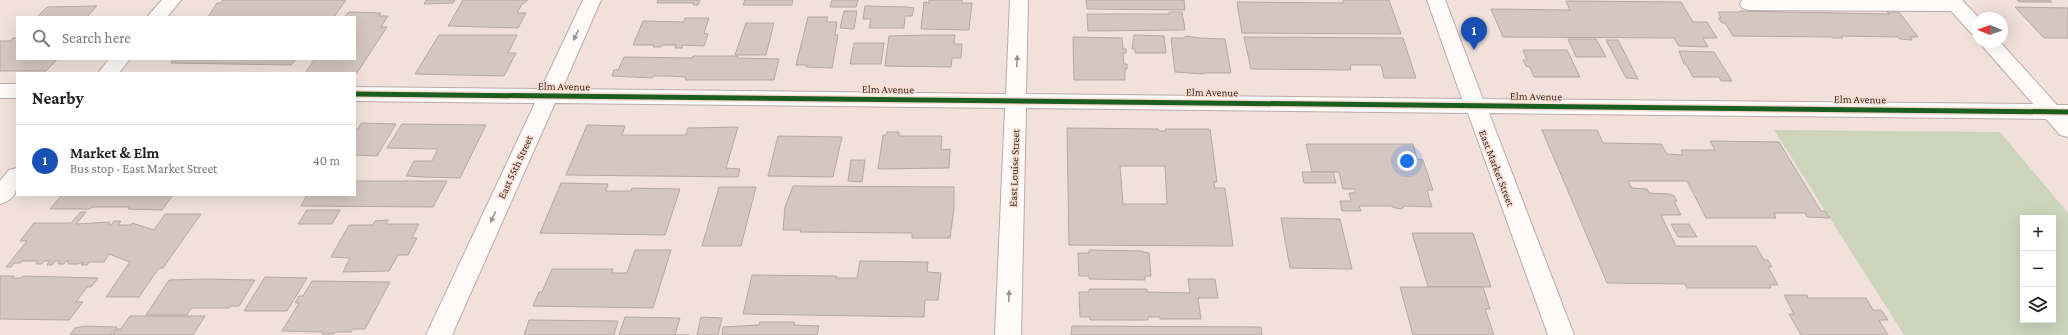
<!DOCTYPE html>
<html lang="en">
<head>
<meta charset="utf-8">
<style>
	:root { --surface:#fff; --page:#f6f6f6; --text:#222; --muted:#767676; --line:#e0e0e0; --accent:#1a73e8 }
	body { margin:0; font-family:"Crimson Pro",serif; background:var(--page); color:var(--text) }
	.controls { position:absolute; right:12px; bottom:12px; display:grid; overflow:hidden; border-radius:0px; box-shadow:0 4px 16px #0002 }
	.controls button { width:36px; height:36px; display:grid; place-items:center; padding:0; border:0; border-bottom:1px solid var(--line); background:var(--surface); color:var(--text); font:20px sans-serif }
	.compass { position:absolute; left:1972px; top:12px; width:36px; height:36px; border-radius:50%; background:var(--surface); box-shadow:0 4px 16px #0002; rotate:271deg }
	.you { position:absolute; left:1407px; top:161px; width:14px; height:14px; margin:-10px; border:3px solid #fff; border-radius:50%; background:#1a73e8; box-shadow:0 0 0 6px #1a73e833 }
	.badge { display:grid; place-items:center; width:26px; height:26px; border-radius:50%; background:var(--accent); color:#fff; font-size:13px; font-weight:700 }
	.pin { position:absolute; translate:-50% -33px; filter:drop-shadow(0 1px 2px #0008) }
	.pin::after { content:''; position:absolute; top:21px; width:14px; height:12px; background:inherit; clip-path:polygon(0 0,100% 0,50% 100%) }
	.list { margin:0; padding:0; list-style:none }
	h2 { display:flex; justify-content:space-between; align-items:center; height:52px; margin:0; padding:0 16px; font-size:17px }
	h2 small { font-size:13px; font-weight:400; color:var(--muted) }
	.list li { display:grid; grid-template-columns:26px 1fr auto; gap:12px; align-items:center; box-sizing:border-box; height:72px; padding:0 16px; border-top:1px solid var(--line) }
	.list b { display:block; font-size:15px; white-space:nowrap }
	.list p { margin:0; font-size:13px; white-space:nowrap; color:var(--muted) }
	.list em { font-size:13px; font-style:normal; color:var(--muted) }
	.icon { flex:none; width:22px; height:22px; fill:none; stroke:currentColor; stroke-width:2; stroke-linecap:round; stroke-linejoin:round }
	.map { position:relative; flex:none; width:2068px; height:335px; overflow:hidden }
	.search { position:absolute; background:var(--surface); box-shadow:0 4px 16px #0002; left:16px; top:16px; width:340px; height:44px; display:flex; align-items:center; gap:10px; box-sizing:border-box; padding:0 14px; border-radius:0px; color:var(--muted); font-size:15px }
	.panel { position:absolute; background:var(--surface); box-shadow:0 4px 16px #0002; left:16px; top:72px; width:340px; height:124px; border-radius:0px }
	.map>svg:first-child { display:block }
	.green { fill:#ccd4bc; fill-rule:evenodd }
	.building { fill:#d4c6c1; stroke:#b5a8a3; fill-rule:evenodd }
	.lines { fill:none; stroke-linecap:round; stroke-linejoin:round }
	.minor-casing { stroke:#b9aca7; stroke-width:2 }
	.minor { fill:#fdfafa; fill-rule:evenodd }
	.cycleway-casing { stroke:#fcddd1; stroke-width:8 }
	.cycleway { stroke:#1b5e20; stroke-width:5 }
	.oneway { fill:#9a9290 }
	.labels { text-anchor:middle; stroke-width:3; stroke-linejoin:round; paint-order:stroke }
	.street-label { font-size:11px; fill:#362a26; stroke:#fcddd1 }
</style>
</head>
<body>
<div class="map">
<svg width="2068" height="335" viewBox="0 0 2068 335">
	<rect width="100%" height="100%" fill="#f2e1db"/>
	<!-- green -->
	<path class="green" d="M1774,130l226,2 68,81v122h-164zM2023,218h30v102h-30z"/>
	<!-- building -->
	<g class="building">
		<polygon points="223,0 346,0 334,17 208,17 217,3 220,3"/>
		<polygon points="426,0 455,0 453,3 424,4"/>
		<polygon points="463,0 528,0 522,4 517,13 526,13 518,28 448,26"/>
		<polygon points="658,0 700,0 698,5 693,5 694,3 657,3"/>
		<polygon points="745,0 793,0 792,5 743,5"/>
		<polygon points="832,0 858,0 856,7 830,7"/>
		<polygon points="929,0 962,0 962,3 972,3 969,30 921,29 924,2 929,3"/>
		<polygon points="1086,0 1184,0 1185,10 1087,9"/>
		<polygon points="1343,0 1389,0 1401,34 1242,33 1237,2 1343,3"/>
		<polygon points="2017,0 2050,0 2052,2 2019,2"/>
		<polygon points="1566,1 1681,2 1693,22 1707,22 1717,38 1703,38 1708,47 1679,46 1674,38 1503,37 1491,9 1570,10"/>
		<polygon points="97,6 87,17 37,17 47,7"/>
		<polygon points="865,6 907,7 914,8 912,16 905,16 904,28 869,28 871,19 863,19"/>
		<polygon points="2015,7 2068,8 2068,38 2044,38"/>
		<polygon points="844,11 857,11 854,29 840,28"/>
		<polygon points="1740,11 1889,14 1887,12 1899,12 1918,37 1910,37 1912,40 1900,39 1898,37 1841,36 1843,38 1833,38 1832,37 1733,36 1725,23 1722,23 1718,18 1721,18 1718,12 1739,12"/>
		<polygon points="349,12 381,13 379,16 388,16 381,27 387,27 355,76 355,73 305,73 315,59 355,59 355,17 344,17"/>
		<polygon points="1169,12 1182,12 1185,30 1088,31 1087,14 1169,14"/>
		<polygon points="808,17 828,17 826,22 837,22 835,35 838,35 832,68 806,67 807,65 796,65"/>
		<polygon points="685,18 709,18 704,33 708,34 704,46 683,45 682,48 675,48 676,45 662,45 661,47 653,47 654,45 633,45 643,21 684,22"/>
		<polygon points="746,23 774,23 766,55 735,55"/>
		<polygon points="439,35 517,35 508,53 516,53 504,76 415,74"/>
		<polygon points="928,35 955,35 954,44 962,44 961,58 952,58 951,67 885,66 889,36"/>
		<polygon points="1134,35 1164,36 1166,53 1135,53 1135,49 1132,49"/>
		<polygon points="1186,36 1199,38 1225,39 1231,73 1203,73 1203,74 1175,72 1171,38 1183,38"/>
		<polygon points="1073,37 1122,38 1123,49 1126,49 1126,53 1123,53 1124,64 1127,64 1127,69 1125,69 1125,80 1074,80"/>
		<polygon points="1244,37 1403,38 1416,78 1384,78 1381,65 1350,65 1351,70 1251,69"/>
		<polygon points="13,38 17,38 17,59 58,59 46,71 0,71 0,41 10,41"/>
		<polygon points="1568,39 1596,39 1606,57 1576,57"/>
		<polygon points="1606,40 1618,40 1638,79 1626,78"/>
		<polygon points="854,43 884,43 881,64 850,64"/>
		<polygon points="1523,50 1567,50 1580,77 1534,77 1530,67 1526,66 1523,60 1527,60"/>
		<polygon points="1679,51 1714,52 1732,81 1721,81 1719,77 1693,77 1686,64 1684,64"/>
		<polygon points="693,56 738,56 738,58 779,59 774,80 685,80 686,77 668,76 653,76 652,78 612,76 614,70 618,70 624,57 692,58"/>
		<polygon points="173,59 296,59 291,65 171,63"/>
		<polygon points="361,123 396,124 377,156 355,155 355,129 358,129"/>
		<polygon points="402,124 486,125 460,178 423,177 406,176 414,161 432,161 438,149 387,148"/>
		<polygon points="587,125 625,126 622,135 686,135 688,128 738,127 726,168 740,169 738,177 566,175"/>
		<path d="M1067,128l91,1 1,2h7l-1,-2h45l7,53h-3l1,6h10l8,58 -164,-1zM1120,166h45l2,38h-44z"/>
		<polygon points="1542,130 1597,130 1603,143 1661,144 1667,154 1683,155 1681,150 1715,150 1710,141 1779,142 1821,211 1825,211 1830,218 1807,217 1805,213 1774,213 1776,218 1706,218 1687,181 1628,181 1632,188 1647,189 1649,193 1670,194 1674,196 1677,201 1674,201 1681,215 1661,215 1676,246 1756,246 1764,260 1768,260 1772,267 1768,267 1778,285 1770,285 1771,288 1687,288 1685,284 1607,283"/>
		<polygon points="887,132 899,132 899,136 942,136 941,150 950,149 949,168 878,169 883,135 886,135"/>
		<polygon points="778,136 842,137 833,177 768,176"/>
		<polygon points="1306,144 1413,144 1417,159 1423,160 1433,190 1427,190 1432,207 1404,206 1402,209 1395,208 1391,206 1359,206 1361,211 1342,211 1340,201 1351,201 1349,193 1355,193 1355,189 1343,189 1339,172 1312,172"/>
		<polygon points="851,160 865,160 862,182 848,181"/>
		<polygon points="1302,172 1333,172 1336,183 1304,183"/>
		<polygon points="355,181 447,181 433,207 301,206 307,195 355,195"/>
		<polygon points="561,183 608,184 606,191 631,191 632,188 680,189 665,235 540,233"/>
		<polygon points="793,186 954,187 954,208 950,238 912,238 912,233 800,232 801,230 783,230 785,207"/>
		<polygon points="719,187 756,187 741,246 702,246"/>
		<polygon points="62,195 173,195 162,210 128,209 130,207 92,207 90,209 50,209"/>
		<polygon points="307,210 340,210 332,224 298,224"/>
		<polygon points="81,212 86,212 76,224 110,222 108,225 111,225 114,221 121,221 118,225 131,225 132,223 154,230 165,214 201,214 163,268 159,268 139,297 106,297 130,262 109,254 104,262 89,262 87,265 81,265 84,262 78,264 68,264 69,261 66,261 64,264 58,264 60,261 55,261 52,265 47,265 50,261 44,261 42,264 36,264 38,261 22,261 20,263 14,263 11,267 6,267 27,241 20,241 34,223 71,223"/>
		<polygon points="1281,218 1340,219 1352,269 1290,268"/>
		<polygon points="388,220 386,224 419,224 412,238 417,238 408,255 398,255 389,271 343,272 350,258 331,257 349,225 373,225 375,221"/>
		<polygon points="1671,224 1689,224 1697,237 1678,237"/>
		<polygon points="1412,233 1473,233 1491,287 1428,287"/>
		<polygon points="635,250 671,250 653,308 533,306 539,292 542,292 552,269 613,269 612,273 627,273"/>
		<polygon points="1089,250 1143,251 1143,252 1149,253 1151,276 1145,276 1145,280 1089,279 1089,276 1079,276 1078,253 1089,253"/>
		<polygon points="860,261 928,262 927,272 941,273 938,300 925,300 924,317 743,314 752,275 837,276 836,278 857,278"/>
		<polygon points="0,276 14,276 12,278 21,278 23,276 98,278 91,287 87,287 76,302 83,302 69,320 0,319"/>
		<polygon points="265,277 307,278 287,311 244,311"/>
		<polygon points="205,279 255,280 239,306 230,306 229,308 191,308 187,315 146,315 169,280"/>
		<polygon points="1188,279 1215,279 1218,298 1198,298 1201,319 1160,319 1160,317 1148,317 1148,320 1090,320 1090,317 1080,317 1079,292 1089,292 1089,289 1147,289 1147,292 1190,293"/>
		<polygon points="312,281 390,282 365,329 353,329 351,332 336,332 334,334 322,334 323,332 282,331 299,303 295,303 299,296 303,296"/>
		<polygon points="1400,287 1483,287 1490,309 1485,309 1494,335 1413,335"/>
		<polygon points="1784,295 1807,295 1808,298 1866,298 1873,310 1881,310 1888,320 1879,320 1888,335 1801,335 1789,314 1794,314"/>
		<polygon points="130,316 205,316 193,335 113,335 117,329 121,329"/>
		<polygon points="625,317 680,318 675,335 690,335 619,335"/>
		<polygon points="701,317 722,318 718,335 697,335"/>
		<polygon points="529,320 618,321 614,335 524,335"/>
		<polygon points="760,322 795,322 794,325 819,326 817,335 722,335 723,327 759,325"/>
		<polygon points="85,326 117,327 111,335 70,335 75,328"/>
		<polygon points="1072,326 1261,327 1262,335 1071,335"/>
	</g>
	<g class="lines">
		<defs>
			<g id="minor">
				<polygon points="162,0 181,0 167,17 147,17"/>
				<polygon points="583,0 601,0 562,89 1006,94 1010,0 1028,0 1026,94 1462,99 1427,0 1445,0 1483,99 2033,104 1979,42 2000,42 2057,105 2068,105 2068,137 2060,135 2046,119 1489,113 1574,335 1548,335 1468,113 1026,108 1021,335 995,335 1005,108 555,103 452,335 426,335 535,103 355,101 355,87 541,89"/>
				<polygon points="1742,0 1962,0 1979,18 1978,35 1971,33 1951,11 1749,10 1742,8 1740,4"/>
				<polygon points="109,59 130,59 119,73 98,73"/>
				<rect x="0" y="84" width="17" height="14"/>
				<path d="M17,168c0,17 3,30 -17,36v-23l9,-11z"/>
			</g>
		</defs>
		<!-- minor casing -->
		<use href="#minor" class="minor-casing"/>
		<!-- minor -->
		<use href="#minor" class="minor"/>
		<defs>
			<polyline id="cycleway" points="355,94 2068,112"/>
		</defs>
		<!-- cycleway casing -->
		<use href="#cycleway" class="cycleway-casing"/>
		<!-- cycleway -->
		<use href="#cycleway" class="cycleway"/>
	</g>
	<!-- one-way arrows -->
	<defs><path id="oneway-solid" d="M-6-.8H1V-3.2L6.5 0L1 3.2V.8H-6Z"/></defs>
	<g class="oneway">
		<use href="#oneway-solid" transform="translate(576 35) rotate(115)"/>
		<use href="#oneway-solid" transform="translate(1017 61) rotate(-88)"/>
		<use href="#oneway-solid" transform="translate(493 217) rotate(115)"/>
		<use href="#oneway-solid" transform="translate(1009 296) rotate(-88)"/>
	</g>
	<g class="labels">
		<!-- street labels -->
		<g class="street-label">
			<text transform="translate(564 86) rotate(1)" y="4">Elm Avenue</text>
			<text transform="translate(888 89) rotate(1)" y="4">Elm Avenue</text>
			<text transform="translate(1212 92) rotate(1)" y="4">Elm Avenue</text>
			<text transform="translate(1536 96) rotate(1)" y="4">Elm Avenue</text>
			<text transform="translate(1860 99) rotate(1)" y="4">Elm Avenue</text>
			<text transform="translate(515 167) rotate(-65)" y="4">East 55th Street</text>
			<text transform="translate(1014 168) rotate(-88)" y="4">East Louise Street</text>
			<text transform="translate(1497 168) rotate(69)" y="4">East Market Street</text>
		</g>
	</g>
</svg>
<div class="controls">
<button>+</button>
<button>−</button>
<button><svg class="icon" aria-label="layers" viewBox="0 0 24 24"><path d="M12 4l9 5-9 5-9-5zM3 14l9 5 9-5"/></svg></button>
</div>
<svg class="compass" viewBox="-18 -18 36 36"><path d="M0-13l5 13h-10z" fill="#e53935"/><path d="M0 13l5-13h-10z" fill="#767676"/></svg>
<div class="you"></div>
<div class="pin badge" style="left:1474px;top:50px;background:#1a4fb4">1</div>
<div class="search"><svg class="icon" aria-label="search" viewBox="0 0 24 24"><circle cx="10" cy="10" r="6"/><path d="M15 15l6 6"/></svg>Search here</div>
<section class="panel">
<h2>Nearby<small></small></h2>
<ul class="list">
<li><span class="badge" style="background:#1a4fb4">1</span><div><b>Market &amp; Elm</b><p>Bus stop · East Market Street</p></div><em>40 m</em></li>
</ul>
</section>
</div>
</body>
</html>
